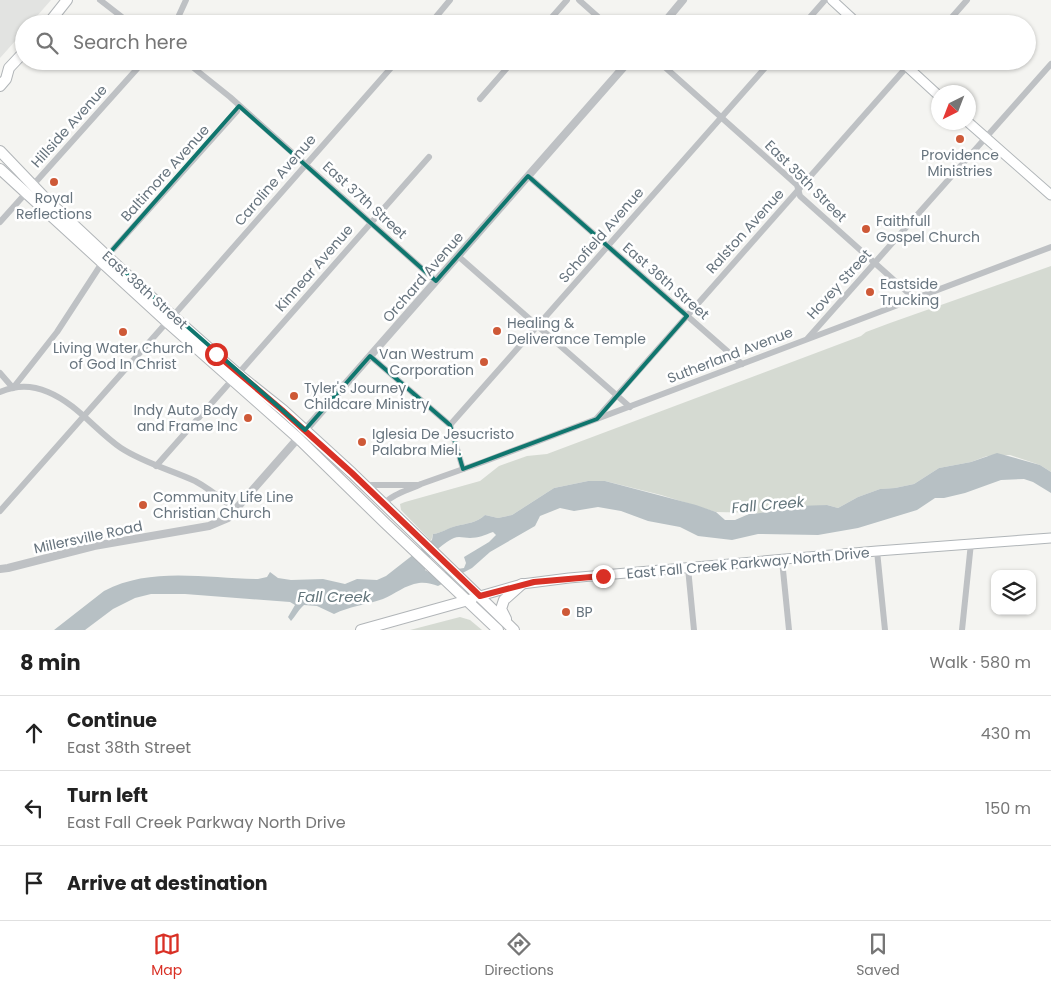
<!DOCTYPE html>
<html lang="en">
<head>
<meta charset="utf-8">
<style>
	:root { --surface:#fff; --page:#f2f2f2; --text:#222; --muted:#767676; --line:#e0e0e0; --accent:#d93025 }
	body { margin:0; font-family:Poppins,sans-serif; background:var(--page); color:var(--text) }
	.controls { position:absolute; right:15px; bottom:15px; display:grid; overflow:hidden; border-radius:10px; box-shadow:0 1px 4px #0004 }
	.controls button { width:45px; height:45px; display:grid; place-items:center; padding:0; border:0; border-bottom:1px solid var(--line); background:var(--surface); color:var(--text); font:25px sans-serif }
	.compass { position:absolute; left:931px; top:85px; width:45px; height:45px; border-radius:50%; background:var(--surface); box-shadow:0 1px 4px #0004; rotate:222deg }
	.stop { position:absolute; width:15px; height:15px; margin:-11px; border:4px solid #d93025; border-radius:50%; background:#fff }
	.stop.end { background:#d93025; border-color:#fff; box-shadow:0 1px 5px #0008 }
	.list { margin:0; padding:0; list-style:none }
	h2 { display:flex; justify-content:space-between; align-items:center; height:65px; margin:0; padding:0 20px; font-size:21px }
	h2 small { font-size:16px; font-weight:400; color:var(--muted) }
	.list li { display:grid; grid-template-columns:32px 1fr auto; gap:15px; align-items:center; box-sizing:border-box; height:75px; padding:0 20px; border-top:1px solid var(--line) }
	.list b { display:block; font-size:19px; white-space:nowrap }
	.list p { margin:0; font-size:16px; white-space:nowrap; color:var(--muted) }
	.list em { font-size:16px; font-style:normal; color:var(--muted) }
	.icon { flex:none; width:28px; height:28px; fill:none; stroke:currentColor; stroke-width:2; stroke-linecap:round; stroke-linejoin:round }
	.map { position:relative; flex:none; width:1051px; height:630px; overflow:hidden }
	.search { position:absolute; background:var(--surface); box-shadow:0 1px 4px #0004; left:15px; right:15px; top:15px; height:55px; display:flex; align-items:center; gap:12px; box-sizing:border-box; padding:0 18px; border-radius:28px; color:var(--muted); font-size:19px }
	.sheet { height:290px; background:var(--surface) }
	nav { display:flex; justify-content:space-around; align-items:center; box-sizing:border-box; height:70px; border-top:1px solid var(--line); background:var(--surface); font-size:14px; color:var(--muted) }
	nav a { display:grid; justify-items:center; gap:2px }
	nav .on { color:var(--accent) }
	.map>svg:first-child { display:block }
	.built { fill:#e2e3e1 }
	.green { fill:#d5dad2 }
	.water { fill:#b7c0c4; fill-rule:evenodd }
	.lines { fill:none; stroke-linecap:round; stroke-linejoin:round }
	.secondary-casing { stroke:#b0b5b8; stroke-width:11 }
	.primary-casing { stroke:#b1b5b8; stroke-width:12 }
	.minor { stroke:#bec1c4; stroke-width:6 }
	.tertiary { stroke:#bec1c4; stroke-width:8 }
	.secondary { stroke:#fff; stroke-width:9 }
	.primary { stroke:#fff; stroke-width:10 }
	.route { stroke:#d93025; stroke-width:6 }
	.marked { fill:none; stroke:#0f766e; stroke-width:4; stroke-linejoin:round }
	.poi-dot { fill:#ce5937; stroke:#fff; stroke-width:2 }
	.labels { text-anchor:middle; stroke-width:5; stroke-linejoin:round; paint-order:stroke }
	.street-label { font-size:14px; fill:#67747e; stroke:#fff }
	.poi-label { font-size:14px; fill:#67747e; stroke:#fff; text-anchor:start }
	.water-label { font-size:15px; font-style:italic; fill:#63757b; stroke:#fff }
</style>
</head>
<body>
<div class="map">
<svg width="1051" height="630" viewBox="0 0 1051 630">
	<rect width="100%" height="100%" fill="#f4f4f1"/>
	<!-- built -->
	<polygon class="built" points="0,0 51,0 30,24 24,24 24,31 0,58"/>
	<!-- green -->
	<g class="green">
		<path d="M1051,266v206l-11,-7 -30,-10 -23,1 -16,6 -32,6 -25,16 -19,4 -15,1 -22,8 -20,11 -11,-3 -34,5h-16l-17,3 -44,-1 -55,-17 -56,-14h-17l-34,7 -42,27 -14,3 -13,-3c-9,8 -17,8 -29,11 -8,2 -14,7 -23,8l-2,7 -30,-31 -1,-6 5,-2 75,-21 19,-15 28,-10 20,-2 314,-118 5,-4 24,-9z"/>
		<polygon points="460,617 470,620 482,630 410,630"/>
	</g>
	<!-- water -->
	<path class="water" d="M997,453l43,12 11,7v21l-18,-11 -9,-3 -23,1 -36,13 -21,5h-9l-18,12 -59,18 -40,7 -60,-1 -26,6 -34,-4 -18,-9 -32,-6 -27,-10 -23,-4 -24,4 -14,-3 -20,8 -5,10 -45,26 -18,16 -34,18c-6,-2 -12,-4 -19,-3 -14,2 -24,11 -36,16 -17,6 -33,7 -49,15l-17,-8 -13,-1c-6,5 -8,11 -13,16l-3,-4 7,-12 -5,-3 -105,-8h-34l-16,4 -22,11 -28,21h-31l50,-39c48,-25 103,-12 154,-12l9,-2 3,-5 8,6 13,2 32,-1 22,5 12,-5 20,1 9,-4 46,-36 1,-6c9,-1 14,-6 23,-8 12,-3 20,-3 29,-11l13,3 14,-3 42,-27 34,-7h17l91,24 20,7 9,8h10l14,-6 11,-1 17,-3h16l5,-4 29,-1 11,3 20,-11 22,-8 15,-1 19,-4 25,-16 32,-6zM493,532l3,3 -7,7 -25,15 2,6 -2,5c-12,1 -28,10 -39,2 0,-12 18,-27 29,-32 5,-2 10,0 16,0 8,0 15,-3 23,-6z"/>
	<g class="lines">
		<defs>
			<g id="secondary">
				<polyline points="832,0 858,24"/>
				<polyline points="901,61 938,95"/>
				<polyline points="968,122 1051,195"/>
				<polyline points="480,596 522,584 569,578 877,551 1051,538"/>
			</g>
			<g id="primary">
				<polyline points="48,24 67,0"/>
				<polyline points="0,86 6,79 9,68 24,52"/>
				<polyline points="0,151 44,197 139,286 238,374 283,410 352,473 514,630"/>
				<polyline points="0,169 167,322 298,438 385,523 498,630"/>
				<polyline points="506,619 501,609 504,600 522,584"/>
				<polyline points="361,630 472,599"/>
			</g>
		</defs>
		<!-- secondary casing -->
		<use href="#secondary" class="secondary-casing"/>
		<!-- primary casing -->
		<use href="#primary" class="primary-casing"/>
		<!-- minor -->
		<g class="minor">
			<polyline points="100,0 131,24"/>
			<polyline points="579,0 606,24"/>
			<polyline points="175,24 186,0"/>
			<polyline points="430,24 450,0"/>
			<polyline points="546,24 567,0"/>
			<polyline points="804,24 825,0"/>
			<polyline points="946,24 967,0"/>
			<polyline points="185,61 230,97 436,281"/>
			<polyline points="658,61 797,185 800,196 915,299"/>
			<polyline points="480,99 513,61"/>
			<polyline points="528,176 742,364"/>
			<polyline points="33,185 144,61"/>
			<polyline points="0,222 26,193"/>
			<polyline points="107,256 237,111 239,106"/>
			<polyline points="458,256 630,407"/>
			<polyline points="173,316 397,61"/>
			<polyline points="808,338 1051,64"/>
			<polyline points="370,356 450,425 463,469"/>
			<polyline points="0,373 13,388 57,332 102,263"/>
			<polyline points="238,374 429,157"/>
			<path d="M0,392c17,-7 31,-7 48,0 29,12 48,39 73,56 23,15 50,22 74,33 15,8 28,19 41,29"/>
			<polyline points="597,418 912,61"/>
			<polyline points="450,425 771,61"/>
			<polyline points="156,466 232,380"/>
			<polyline points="365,485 417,485"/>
			<path d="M384,504c8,-10 25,-14 37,-20l62,-22 568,-215"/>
			<polyline points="0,511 167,322"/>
			<polyline points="877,551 885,630"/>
			<polyline points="782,560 789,630"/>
			<polyline points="688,568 694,630"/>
			<polyline points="962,630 971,543"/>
		</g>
		<!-- tertiary -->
		<g class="tertiary">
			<polyline points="663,24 683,0"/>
			<polyline points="0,569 8,568 94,546 209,526 228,518 629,61"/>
		</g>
		<!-- secondary -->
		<use href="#secondary" class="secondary"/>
		<!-- primary -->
		<use href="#primary" class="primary"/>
	</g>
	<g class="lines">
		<!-- route -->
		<polyline class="route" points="216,354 282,410 352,473 480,596 534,582 603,576"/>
	</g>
	<!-- marked area -->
	<path class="marked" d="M239,106l197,175 92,-105 159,140 -90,103 -134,50 -13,-44 -80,-69 -65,74 -198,-174z"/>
	<!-- markers -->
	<g class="poi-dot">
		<circle cx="960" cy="139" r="5"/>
		<circle cx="54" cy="182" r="5"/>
		<circle cx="866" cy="229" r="5"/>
		<circle cx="870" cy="292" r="5"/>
		<circle cx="497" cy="331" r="5"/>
		<circle cx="123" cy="332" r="5"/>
		<circle cx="484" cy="362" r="5"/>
		<circle cx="294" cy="396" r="5"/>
		<circle cx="248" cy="418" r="5"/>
		<circle cx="362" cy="442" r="5"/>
		<circle cx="143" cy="505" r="5"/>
		<circle cx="566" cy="612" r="5"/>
	</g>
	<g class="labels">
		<!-- street labels -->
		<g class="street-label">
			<text transform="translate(69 126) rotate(-48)" y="5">Hillside Avenue</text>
			<text transform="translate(165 173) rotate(-48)" y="5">Baltimore Avenue</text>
			<text transform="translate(275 180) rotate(-49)" y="5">Caroline Avenue</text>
			<text transform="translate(806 181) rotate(45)" y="5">East 35th Street</text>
			<text transform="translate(365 200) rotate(42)" y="5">East 37th Street</text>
			<text transform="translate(745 231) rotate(-48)" y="5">Ralston Avenue</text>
			<text transform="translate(601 235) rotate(-49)" y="5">Schofield Avenue</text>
			<text transform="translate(314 268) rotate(-49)" y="5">Kinnear Avenue</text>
			<text transform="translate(423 277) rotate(-49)" y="5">Orchard Avenue</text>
			<text transform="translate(666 281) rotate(41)" y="5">East 36th Street</text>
			<text transform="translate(839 284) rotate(-48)" y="5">Hovey Street</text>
			<text transform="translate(145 290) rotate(42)" y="5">East 38th Street</text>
			<text transform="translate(730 355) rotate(-21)" y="5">Sutherland Avenue</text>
			<text transform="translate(88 537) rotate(-12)" y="5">Millersville Road</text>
			<text transform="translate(748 563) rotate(-5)" y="5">East Fall Creek Parkway North Drive</text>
		</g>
		<!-- poi labels -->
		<g class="poi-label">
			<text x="960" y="160" text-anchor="middle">Providence<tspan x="960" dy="16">Ministries</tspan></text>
			<text x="54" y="203" text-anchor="middle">Royal<tspan x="54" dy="16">Reflections</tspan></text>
			<text x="876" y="226">Faithfull<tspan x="876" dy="16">Gospel Church</tspan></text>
			<text x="880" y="289">Eastside<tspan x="880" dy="16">Trucking</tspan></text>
			<text x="507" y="328">Healing &amp;<tspan x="507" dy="16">Deliverance Temple</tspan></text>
			<text x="123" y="353" text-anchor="middle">Living Water Church<tspan x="123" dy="16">of God In Christ</tspan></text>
			<text x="474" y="359" text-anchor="end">Van Westrum<tspan x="474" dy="16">Corporation</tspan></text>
			<text x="304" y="393">Tyler's Journey<tspan x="304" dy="16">Childcare Ministry</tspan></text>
			<text x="238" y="415" text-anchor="end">Indy Auto Body<tspan x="238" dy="16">and Frame Inc</tspan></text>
			<text x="372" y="439">Iglesia De Jesucristo<tspan x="372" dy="16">Palabra Miel.</tspan></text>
			<text x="153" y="502">Community Life Line<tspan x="153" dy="16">Christian Church</tspan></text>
			<text x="576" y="617">BP</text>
		</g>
		<!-- water labels -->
		<g class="water-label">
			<text transform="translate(768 505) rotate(-5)" y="5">Fall Creek</text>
			<text x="334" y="602">Fall Creek</text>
		</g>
	</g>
</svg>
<div class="controls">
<button><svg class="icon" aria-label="layers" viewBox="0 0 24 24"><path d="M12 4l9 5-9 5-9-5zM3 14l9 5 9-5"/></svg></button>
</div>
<svg class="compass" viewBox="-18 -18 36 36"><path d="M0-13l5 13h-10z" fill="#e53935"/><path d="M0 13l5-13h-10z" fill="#767676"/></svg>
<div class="stop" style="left:216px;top:354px"></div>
<div class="stop end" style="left:603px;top:576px"></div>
<div class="search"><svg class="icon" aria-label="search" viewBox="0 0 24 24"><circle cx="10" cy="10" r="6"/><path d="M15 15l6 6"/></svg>Search here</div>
</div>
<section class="sheet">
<h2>8 min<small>Walk · 580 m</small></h2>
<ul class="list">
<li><svg class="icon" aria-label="ahead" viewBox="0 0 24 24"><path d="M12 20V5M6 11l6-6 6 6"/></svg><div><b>Continue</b><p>East 38th Street</p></div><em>430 m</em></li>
<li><svg class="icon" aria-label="left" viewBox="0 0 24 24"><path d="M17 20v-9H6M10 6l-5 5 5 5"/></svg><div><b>Turn left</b><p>East Fall Creek Parkway North Drive</p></div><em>150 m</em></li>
<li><svg class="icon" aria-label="arrive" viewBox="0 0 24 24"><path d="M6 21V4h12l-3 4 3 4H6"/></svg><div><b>Arrive at destination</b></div></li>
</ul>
</section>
<nav>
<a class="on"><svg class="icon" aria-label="map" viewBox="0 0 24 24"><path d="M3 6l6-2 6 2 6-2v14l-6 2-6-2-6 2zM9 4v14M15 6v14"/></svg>Map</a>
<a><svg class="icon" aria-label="directions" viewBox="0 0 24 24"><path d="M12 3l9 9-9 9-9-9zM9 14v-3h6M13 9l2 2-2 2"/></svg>Directions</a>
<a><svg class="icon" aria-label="saved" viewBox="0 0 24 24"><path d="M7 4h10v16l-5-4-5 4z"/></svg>Saved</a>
</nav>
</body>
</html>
